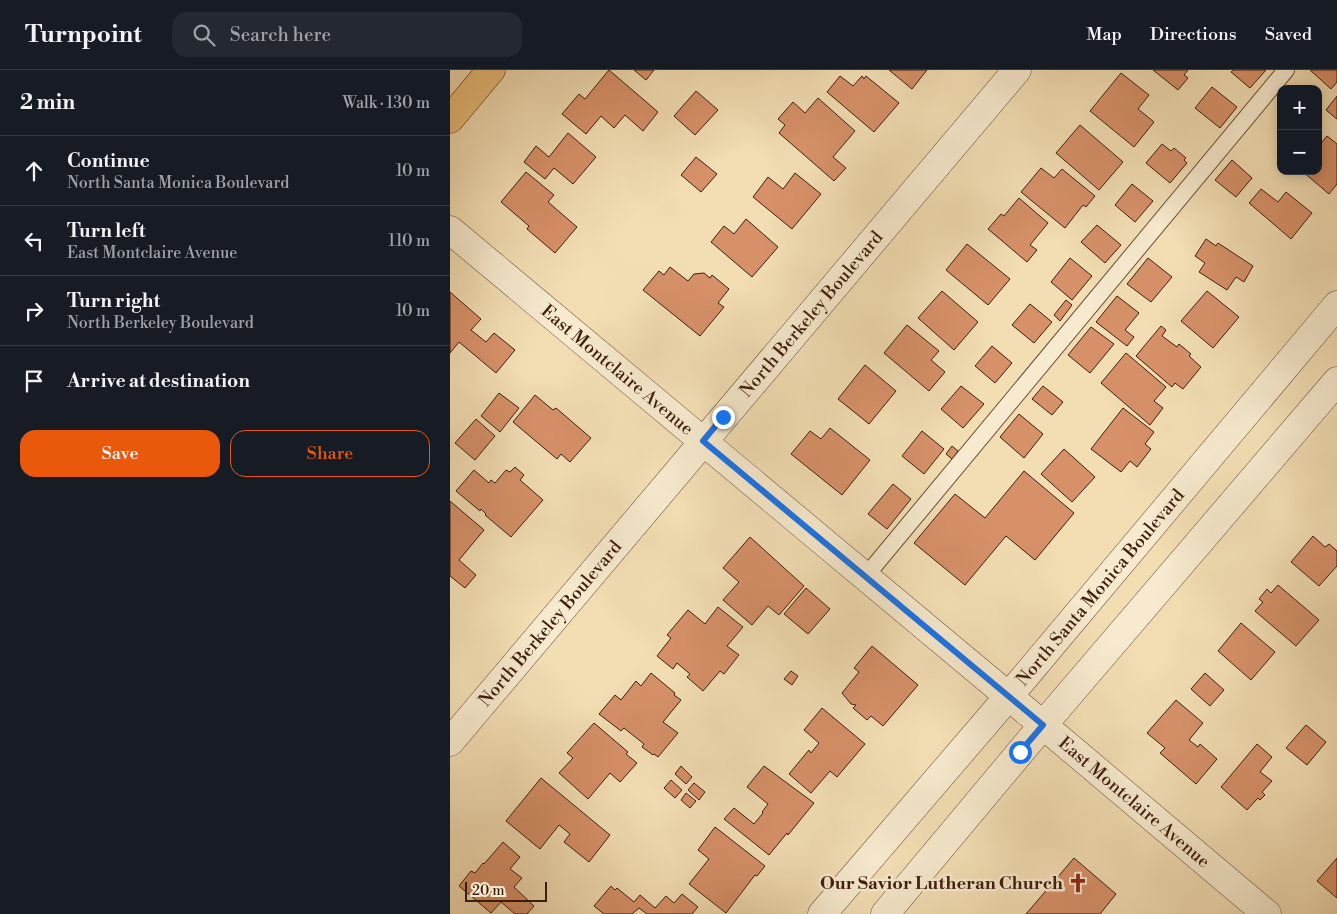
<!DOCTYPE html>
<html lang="en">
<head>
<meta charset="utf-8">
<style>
	:root { --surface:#171b24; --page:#242831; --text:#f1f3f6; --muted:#9ea1a6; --line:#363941; --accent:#ea580c }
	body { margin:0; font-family:"Libre Bodoni",serif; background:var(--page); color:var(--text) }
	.controls { position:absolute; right:15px; top:15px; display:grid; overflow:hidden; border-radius:10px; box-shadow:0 2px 12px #0003 }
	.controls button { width:45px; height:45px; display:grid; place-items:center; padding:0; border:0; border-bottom:1px solid var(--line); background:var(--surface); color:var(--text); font:25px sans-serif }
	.scale { position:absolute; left:15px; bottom:12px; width:82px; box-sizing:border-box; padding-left:5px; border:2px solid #3e1e0c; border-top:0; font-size:14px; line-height:18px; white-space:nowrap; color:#3e1e0c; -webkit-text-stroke:4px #f7eace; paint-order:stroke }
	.stop { position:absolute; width:15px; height:15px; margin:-11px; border:4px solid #1a73e8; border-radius:50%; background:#fff }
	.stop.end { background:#1a73e8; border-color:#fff; box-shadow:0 1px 5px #0008 }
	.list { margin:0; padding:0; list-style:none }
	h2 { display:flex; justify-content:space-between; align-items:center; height:65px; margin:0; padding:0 20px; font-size:21px }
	h2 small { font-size:16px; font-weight:400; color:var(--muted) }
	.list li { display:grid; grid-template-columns:32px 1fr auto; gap:15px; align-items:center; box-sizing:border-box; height:70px; padding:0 20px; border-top:1px solid var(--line) }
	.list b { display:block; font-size:19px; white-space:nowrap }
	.list p { margin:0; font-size:16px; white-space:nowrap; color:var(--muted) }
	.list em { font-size:16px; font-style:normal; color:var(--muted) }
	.actions { display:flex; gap:10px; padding:15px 20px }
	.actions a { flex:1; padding:11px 0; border:1px solid var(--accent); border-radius:15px; text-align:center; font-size:18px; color:var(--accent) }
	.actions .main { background:var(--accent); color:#fff }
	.icon { flex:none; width:28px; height:28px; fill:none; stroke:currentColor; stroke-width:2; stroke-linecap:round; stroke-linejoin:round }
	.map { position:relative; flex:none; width:887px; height:844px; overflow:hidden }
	header { display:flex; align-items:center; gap:30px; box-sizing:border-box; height:70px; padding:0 25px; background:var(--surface); border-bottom:1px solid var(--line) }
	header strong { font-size:24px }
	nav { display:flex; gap:28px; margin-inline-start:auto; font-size:18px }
	.search { width:350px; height:45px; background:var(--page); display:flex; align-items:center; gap:12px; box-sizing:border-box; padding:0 18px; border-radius:15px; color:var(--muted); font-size:19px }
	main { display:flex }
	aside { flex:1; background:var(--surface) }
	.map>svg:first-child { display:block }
	.building { fill:#d79169; stroke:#3e1e0c }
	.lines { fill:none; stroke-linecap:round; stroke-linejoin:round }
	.service-casing { stroke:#6b4e36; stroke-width:18 }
	.minor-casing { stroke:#6b4e36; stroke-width:29 }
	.tertiary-casing { stroke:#6b4e36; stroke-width:29 }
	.primary-casing { stroke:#3e1e0c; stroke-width:29 }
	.service { stroke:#f7eace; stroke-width:16 }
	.minor { stroke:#f7eace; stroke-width:28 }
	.tertiary { stroke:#f7eace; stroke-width:28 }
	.primary { stroke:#eabf7a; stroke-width:28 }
	.route { stroke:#1a73e8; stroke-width:6 }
	.labels { text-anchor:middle; stroke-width:5; stroke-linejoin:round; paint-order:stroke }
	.street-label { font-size:18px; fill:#3e1e0c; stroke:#f7eace }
	.poi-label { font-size:18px; font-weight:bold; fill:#3e1e0c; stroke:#f7eace; text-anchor:end }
</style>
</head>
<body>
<header>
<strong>Turnpoint</strong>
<div class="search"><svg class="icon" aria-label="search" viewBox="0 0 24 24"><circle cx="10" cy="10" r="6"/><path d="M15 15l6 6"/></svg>Search here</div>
<nav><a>Map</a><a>Directions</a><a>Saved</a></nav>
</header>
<main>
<aside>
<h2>2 min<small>Walk · 130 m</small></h2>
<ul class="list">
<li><svg class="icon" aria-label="ahead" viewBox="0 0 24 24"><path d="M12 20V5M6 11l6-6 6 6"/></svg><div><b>Continue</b><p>North Santa Monica Boulevard</p></div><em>10 m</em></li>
<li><svg class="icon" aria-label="left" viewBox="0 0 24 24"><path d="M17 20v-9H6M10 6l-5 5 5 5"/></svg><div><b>Turn left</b><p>East Montclaire Avenue</p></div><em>110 m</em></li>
<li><svg class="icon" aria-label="right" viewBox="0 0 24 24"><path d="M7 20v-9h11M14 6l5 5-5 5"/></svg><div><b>Turn right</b><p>North Berkeley Boulevard</p></div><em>10 m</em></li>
<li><svg class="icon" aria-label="arrive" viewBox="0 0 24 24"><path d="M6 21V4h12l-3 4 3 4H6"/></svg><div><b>Arrive at destination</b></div></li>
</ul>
<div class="actions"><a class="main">Save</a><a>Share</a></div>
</aside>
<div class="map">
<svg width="887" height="844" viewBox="0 0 887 844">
	<rect width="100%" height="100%" fill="#f3deb4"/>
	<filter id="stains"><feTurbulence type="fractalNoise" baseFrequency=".004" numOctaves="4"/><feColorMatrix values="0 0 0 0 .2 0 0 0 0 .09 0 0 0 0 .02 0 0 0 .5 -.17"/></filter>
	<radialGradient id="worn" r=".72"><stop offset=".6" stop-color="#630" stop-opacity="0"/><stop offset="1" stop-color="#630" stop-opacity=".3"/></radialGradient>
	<!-- building -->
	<g class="building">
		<polygon points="159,0 208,42 193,61 175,45 164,58 151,46 136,64 112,44 129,24 135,29"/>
		<polygon points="184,0 204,0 196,10"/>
		<polygon points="439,0 477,0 462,19"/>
		<polygon points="703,0 738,0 734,5 738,8 728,20"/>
		<polygon points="783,0 816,0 800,18 781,2"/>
		<polygon points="860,0 887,0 887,12 881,19"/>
		<polygon points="671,3 699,25 688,39 704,52 684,77 640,41"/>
		<polygon points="390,6 403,16 412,6 414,9 416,6 449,33 424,62 377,22"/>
		<polygon points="762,17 787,37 770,58 745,38"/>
		<polygon points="246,21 268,40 245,65 224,46"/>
		<polygon points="887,26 887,49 876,40"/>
		<polygon points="368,28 405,61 383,87 396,98 384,111 329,63 335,55 328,49 343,32 355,43"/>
		<polygon points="630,55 673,92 649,120 606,83"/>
		<polygon points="118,63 146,87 123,114 104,98 95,109 74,92 86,76 99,87"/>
		<polygon points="877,66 887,74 887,114 879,124 852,101 868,101 868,77"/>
		<polygon points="712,74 721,81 724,78 736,88 734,90 737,93 720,113 696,93"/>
		<polygon points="246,87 267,104 251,122 231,105"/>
		<polygon points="782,90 802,108 786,127 765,110"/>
		<polygon points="591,98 604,108 612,99 645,126 636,137 633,135 615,158 571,122"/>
		<polygon points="76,102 104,125 98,132 127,157 105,183 77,159 79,156 51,132"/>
		<polygon points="345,103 371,124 342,159 303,127 318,107 333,119"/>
		<polygon points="682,114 703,131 685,152 665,135"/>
		<polygon points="811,119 828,132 836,122 862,143 841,169 799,133"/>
		<polygon points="569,128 598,153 580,175 587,180 577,192 538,159 551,144 554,146"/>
		<polygon points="296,149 328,177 302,207 261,172 274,156 284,164"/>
		<polygon points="647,155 671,175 655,193 631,172"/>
		<polygon points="756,169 766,176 768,173 803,196 794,212 786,207 777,220 749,202 755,193 745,186"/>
		<polygon points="517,174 560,209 538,235 496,200"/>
		<polygon points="620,188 642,206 622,230 601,212"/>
		<polygon points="698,188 722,207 701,232 677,214"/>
		<polygon points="220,197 238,211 244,204 254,203 260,208 262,205 279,219 268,233 274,237 250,266 193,220 209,201 214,205"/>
		<polygon points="492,221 528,252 504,280 468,248"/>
		<polygon points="757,221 789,247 763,278 731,251"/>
		<polygon points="0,222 31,249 21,260 36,272 44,263 65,280 46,303 9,272 0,283"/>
		<polygon points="667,226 689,243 675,260 684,267 677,276 646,252"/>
		<polygon points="616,230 622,235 610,251 604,245"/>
		<polygon points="580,234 602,252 584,273 562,255"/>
		<polygon points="457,255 489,281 481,290 495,302 479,321 434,283"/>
		<polygon points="711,256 716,260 712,266 727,277 729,274 741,284 739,286 751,297 733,319 725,313 722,317 686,286"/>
		<polygon points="641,257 664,274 640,303 618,285"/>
		<polygon points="542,276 562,293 545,313 525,296"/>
		<polygon points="676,283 716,317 704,331 713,338 700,355 651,313"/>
		<polygon points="415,295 446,321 419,354 388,329"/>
		<polygon points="511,316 534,334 513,358 491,339"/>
		<polygon points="593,316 613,332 602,345 582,329"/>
		<polygon points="49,323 69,338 50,362 31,346"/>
		<polygon points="85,325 103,340 106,338 141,368 120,392 111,384 107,389 63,352"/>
		<polygon points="673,338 704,362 695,374 701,379 687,397 680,391 671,402 641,379"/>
		<polygon points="569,344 593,364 574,388 550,367"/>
		<polygon points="26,349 45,366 25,390 5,373"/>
		<polygon points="380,358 420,390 392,425 341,384 360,361 371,369"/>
		<polygon points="472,361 494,379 474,404 452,386"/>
		<polygon points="502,376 508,381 502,389 496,384"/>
		<polygon points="614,379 645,407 622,432 591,404"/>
		<polygon points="65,397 74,405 70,410 93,430 61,467 35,445 36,444 31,439 30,441 6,421 24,400 39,413 41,410 45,413 56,400 60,402"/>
		<polygon points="574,401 624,443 585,490 556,466 515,515 464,473 505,424 535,448"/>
		<polygon points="443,414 461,429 437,459 418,444"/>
		<polygon points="0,431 34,460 9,490 26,505 15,518 0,506"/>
		<polygon points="863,466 875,477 879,474 887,481 887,496 869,516 841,492"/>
		<polygon points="300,467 354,516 329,545 318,536 302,555 273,530 289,512 273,498"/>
		<polygon points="828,515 869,550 846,576 805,541 813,532 809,529 817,519 821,523"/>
		<polygon points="356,518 380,539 358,564 334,544"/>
		<polygon points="268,537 293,557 277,576 289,585 274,604 270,601 253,621 237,607 240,604 227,593 223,599 207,586 221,568 217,565 238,540 255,554"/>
		<polygon points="791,553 825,582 801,610 768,581"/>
		<polygon points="422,576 468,615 433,656 421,646 417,650 403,638 406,635 401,634 392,623 409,602 404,598"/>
		<polygon points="341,601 348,606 342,615 334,609"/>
		<polygon points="201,603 225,623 224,625 231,630 213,652 228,663 208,687 204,684 203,685 192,677 194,674 174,658 171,661 149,644 165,625 171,630 186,611 191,616"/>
		<polygon points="755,603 774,620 760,636 741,619"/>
		<polygon points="726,630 753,653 739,670 748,677 750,674 767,689 746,714 710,683 715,678 697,663"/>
		<polygon points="372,638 415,674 387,707 380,701 361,723 339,704 359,680 361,683 369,673 354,660"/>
		<polygon points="144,653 178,682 176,684 187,693 170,712 160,703 138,729 109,703 123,688 117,683"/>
		<polygon points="856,655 876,672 857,695 836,678"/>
		<polygon points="807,674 822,687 810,702 822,711 812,722 815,725 810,730 808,728 797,740 771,717"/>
		<polygon points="231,696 242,707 236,714 225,704"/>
		<polygon points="314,696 364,733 338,765 337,763 319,785 274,749 284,738 304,754 313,743 312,742 318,734 297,717"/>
		<polygon points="91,708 160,765 139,792 114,772 120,764 109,755 90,779 56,751"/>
		<polygon points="221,710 232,720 225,728 214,718"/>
		<polygon points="244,713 255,722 249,730 238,720"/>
		<polygon points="236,723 246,731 240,738 231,730"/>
		<polygon points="265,757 315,796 307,806 305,805 276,843 239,814 259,789 248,780"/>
		<polygon points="53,772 70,787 60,799 72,808 64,817 84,836 77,844 65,844 51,832 41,843 9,816 21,801 25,803 33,793 34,794"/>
		<polygon points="624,788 666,824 650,844 576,844"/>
		<polygon points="887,788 887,828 867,811"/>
		<polygon points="161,816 165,820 167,818 184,832 190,825 205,838 216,826 224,833 232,824 248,837 242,844 197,844 189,838 182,844 154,844 144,836"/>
	</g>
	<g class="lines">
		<defs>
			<polyline id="service" points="415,507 836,0"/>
			<g id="minor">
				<path id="s1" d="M0,160l593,495 224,189"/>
				<path id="s2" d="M0,672l567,-672"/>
			</g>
			<g id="tertiary">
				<path id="s3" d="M372,844l186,-217 329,-392"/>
				<polyline points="435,844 593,655 887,311"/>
			</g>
			<polyline id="primary" points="0,49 41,0"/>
		</defs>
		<!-- service casing -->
		<use href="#service" class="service-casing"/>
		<!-- minor casing -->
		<use href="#minor" class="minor-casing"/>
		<!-- tertiary casing -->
		<use href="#tertiary" class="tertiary-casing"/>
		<!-- primary casing -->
		<use href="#primary" class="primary-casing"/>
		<!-- service -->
		<use href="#service" class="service"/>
		<!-- minor -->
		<use href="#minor" class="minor"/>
		<!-- tertiary -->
		<use href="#tertiary" class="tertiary"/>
		<!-- primary -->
		<use href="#primary" class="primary"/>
	</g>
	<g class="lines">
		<!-- route -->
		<polyline class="route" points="273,347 253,371 593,655 570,682"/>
	</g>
	<!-- icons -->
	<defs>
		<symbol id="church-bare" viewBox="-9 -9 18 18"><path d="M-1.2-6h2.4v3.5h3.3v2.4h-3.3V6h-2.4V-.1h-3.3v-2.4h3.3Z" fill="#8f2418" stroke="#f7eace" stroke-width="2.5" paint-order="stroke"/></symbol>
	</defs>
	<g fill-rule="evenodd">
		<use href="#church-bare" x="614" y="799" width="28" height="28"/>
	</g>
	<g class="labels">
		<!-- street labels -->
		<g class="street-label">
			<text dy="6" stroke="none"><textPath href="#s2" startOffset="560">North Berkeley Boulevard</textPath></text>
			<text dy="6" stroke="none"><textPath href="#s1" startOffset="218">East Montclaire Avenue</textPath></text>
			<text dy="6" stroke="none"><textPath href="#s3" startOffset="429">North Santa Monica Boulevard</textPath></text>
			<text dy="6" stroke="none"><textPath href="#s2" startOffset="155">North Berkeley Boulevard</textPath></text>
			<text dy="6" stroke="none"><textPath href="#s1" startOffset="892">East Montclaire Avenue</textPath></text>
		</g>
		<!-- poi labels -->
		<g class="poi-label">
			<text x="613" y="819">Our Savior Lutheran Church</text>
		</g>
	</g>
	<rect width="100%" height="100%" filter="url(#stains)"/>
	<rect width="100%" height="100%" fill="url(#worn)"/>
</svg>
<div class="controls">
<button>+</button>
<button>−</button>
</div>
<div class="scale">20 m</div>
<div class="stop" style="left:570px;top:682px"></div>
<div class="stop end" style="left:273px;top:347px"></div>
</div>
</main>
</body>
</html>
